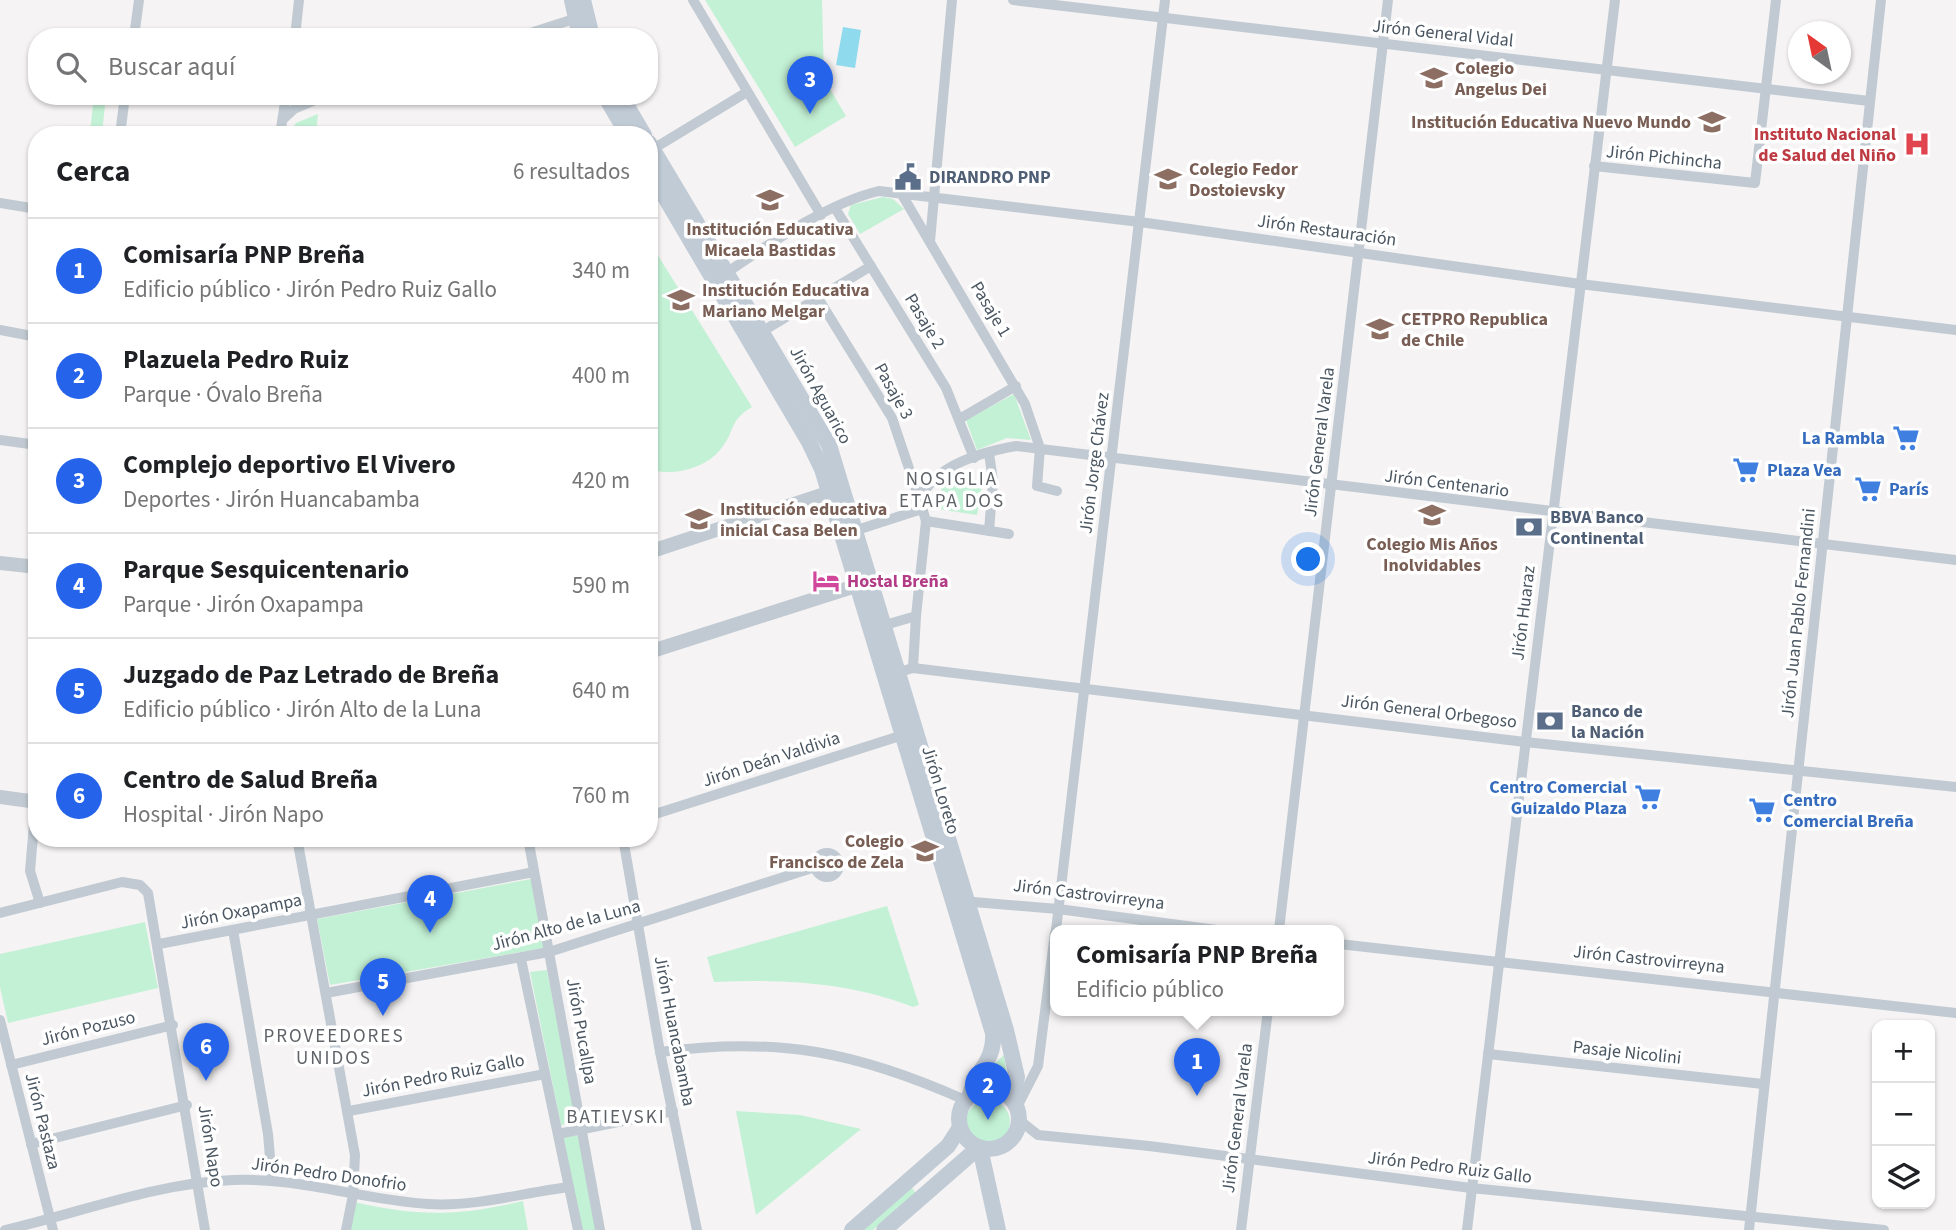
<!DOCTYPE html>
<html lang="es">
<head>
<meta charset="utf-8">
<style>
	:root { --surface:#fff; --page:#f6f6f6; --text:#202124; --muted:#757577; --line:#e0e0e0; --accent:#2563eb }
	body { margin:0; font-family:"Source Sans 3",sans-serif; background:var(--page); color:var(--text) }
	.controls { position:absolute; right:21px; bottom:21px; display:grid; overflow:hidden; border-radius:14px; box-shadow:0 2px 5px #0004 }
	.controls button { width:63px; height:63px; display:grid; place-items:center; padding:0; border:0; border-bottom:2px solid var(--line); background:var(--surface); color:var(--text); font:35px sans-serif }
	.compass { position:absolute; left:1788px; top:21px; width:63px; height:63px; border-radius:50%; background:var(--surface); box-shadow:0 2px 5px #0004; rotate:327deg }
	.you { position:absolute; left:1309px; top:560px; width:24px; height:24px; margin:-18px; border:5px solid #fff; border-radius:50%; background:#1a73e8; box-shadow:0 0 0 10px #1a73e833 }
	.badge { display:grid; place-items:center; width:46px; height:46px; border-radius:50%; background:var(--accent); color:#fff; font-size:23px; font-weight:700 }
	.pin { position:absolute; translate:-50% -58px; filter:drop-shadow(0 2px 4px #0008) }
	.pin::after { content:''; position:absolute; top:37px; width:24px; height:21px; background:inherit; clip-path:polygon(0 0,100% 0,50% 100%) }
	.popup { position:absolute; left:1050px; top:925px; width:294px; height:91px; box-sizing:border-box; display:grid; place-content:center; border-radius:14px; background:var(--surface); filter:drop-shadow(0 2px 5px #0005); font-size:23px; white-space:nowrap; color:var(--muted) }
	.popup b { font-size:26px; color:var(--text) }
	.popup::after { content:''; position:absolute; left:50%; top:100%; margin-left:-14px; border:14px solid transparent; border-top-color:var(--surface) }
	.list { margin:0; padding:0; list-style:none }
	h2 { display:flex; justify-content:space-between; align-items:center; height:91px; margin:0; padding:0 28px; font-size:30px }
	h2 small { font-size:23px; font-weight:400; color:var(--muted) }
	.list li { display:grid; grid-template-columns:46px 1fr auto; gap:21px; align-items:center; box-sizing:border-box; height:105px; padding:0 28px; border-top:2px solid var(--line) }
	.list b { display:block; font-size:26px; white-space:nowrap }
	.list p { margin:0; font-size:23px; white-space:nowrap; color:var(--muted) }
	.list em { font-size:23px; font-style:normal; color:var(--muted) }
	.icon { flex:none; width:38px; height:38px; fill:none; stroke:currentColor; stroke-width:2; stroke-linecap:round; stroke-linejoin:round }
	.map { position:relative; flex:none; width:1956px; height:1230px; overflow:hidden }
	.search { position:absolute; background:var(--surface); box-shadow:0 2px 5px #0004; left:28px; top:28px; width:630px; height:77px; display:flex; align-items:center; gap:18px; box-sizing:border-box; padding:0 24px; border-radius:28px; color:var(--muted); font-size:26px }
	.panel { position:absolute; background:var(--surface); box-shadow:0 2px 5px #0004; left:28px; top:126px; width:630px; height:721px; border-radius:28px }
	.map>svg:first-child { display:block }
	.green { fill:#c3f1d5 }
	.water { fill:#90daee }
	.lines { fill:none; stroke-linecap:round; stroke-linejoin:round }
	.minor { stroke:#c1cad2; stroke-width:10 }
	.tertiary { stroke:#c1cad2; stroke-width:14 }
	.secondary { stroke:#c1cbd6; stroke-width:16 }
	.labels { text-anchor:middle; stroke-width:7; stroke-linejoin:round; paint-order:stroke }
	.street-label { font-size:18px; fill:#4a5661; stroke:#fff }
	.education-label { font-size:18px; font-weight:bold; fill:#785e54; stroke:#fff; text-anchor:start }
	.health-label { font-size:18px; font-weight:bold; fill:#be3a42; stroke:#fff; text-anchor:end }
	.service-label { font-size:18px; font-weight:bold; fill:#4e5e75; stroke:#fff; text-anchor:start }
	.shop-label { font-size:18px; font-weight:bold; fill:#366cbe; stroke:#fff; text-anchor:start }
	.hotel-label { font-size:18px; font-weight:bold; fill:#b23c85; stroke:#fff; text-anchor:start }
	.neighbourhood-label { font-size:19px; letter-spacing:2px; fill:#5f6368; stroke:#fff }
</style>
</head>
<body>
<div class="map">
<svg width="1956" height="1230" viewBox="0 0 1956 1230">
	<rect width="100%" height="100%" fill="#f5f3f3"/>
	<!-- green -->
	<g class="green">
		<polygon points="705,0 822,0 824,79 846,116 795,147"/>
		<polygon points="93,104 105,105 102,134 90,133"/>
		<polygon points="318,114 316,135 288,135 296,123"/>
		<polygon points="883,197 893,199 904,209 860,234 848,214 851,205"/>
		<path d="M649,241l103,166c-24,14 -16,24 -32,43 -16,19 -48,27 -71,19z"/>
		<polygon points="1014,394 1031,440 1007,438 977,450 966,420"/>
		<polygon points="943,479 982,485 977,515 938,509"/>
		<polygon points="531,879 544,948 330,985 317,919"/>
		<path d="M887,906l32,99 -6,2c-65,-25 -130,-28 -199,-25l-7,-25z"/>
		<polygon points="145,922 158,988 8,1023 0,987 0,954"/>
		<polygon points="547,970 577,1123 561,1125 530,972"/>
		<polygon points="1004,1055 1007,1076 1004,1083 978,1085 977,1079"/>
		<circle cx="988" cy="1122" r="22"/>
		<polygon points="736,1111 800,1115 861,1129 756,1215"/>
		<polygon points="579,1135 596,1230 579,1230 561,1138"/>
		<polygon points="909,1183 916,1194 873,1230 852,1230"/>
		<path d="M523,1201l5,29h-178l4,-28c65,15 104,14 169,-1z"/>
	</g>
	<!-- water -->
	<polygon class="water" points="843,27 861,30 855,68 836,65"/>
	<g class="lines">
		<!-- minor -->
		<g class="minor">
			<polyline points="693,0 821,215"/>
			<polyline points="1013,0 1869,101"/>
			<polyline points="134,37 139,0"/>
			<polyline points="295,37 299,0"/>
			<polyline points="518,37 580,17"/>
			<polyline points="283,119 294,109 325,96"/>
			<polyline points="120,135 125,96"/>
			<polyline points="280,135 286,96"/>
			<polyline points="653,149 747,92"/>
			<polyline points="1594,166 1755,183 1776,0"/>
			<polyline points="901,193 1025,404 1040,448 1037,486 1057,491"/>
			<polyline points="0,203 37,209"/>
			<polyline points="835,208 946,388 974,458"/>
			<polyline points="930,241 952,0"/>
			<path d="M723,275c45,-30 104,-72 156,-84l261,31 440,62 376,46"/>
			<polyline points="818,298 892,418 920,501 926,521 916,616 885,625"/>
			<polyline points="0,330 37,337"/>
			<polyline points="763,331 871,266"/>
			<polyline points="961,418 1016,386"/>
			<polyline points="0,440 37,445"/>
			<path d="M920,501c12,-35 62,-49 96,-55l940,114"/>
			<polyline points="926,521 1009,534"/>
			<polyline points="857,530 922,509"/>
			<polyline points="989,531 993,481 989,453"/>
			<polyline points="913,668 916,616"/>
			<polyline points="899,672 913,668 1525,742 1956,787"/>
			<polyline points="37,789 30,871 40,903"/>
			<polyline points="649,816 903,735"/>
			<polyline points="297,838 355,1155 353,1195 346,1230"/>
			<polyline points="528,838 600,1230"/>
			<polyline points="623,838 660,1052 697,1230"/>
			<circle cx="827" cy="865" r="12"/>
			<polyline points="962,901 1058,909 1217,930"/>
			<polyline points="0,913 122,882 140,885 148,893 205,1230"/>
			<polyline points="233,930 268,1134 272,1181"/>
			<polyline points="1056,930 1165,0"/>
			<polyline points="1279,930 1388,0"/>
			<polyline points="159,944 534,872"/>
			<polyline points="1339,944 1956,1013"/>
			<polyline points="521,959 578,1230"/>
			<polyline points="326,993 549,952 809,869 815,862"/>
			<polyline points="0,1020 53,1230"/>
			<path d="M660,1052c118,-16 197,0 305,48"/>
			<polyline points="1488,1054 1763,1084"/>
			<polyline points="11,1065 173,1025"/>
			<polyline points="1017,1107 1038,1066 1055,933"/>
			<polyline points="349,1111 545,1074"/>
			<polyline points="1019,1120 1038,1135 1149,1146 1471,1188 1884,1230"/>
			<polyline points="558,1134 673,1111"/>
			<polyline points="31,1144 187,1105"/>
			<path d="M5,1230c74,-17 151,-47 228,-50 65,-3 130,20 195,24 47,3 94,-11 141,-17"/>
			<polyline points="1241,1230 1268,1010"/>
			<polyline points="1467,1230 1615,0"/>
			<polyline points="1749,1230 1881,0"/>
		</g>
		<!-- tertiary -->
		<g class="tertiary">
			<polyline points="649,552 837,490"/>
			<polyline points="0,563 37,567"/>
			<polyline points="649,652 868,582"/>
			<polyline points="0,797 37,802"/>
		</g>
		<!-- secondary -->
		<g class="secondary">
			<polyline points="572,0 580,37"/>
			<polyline points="583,0 592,37"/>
			<polyline points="605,96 628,135"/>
			<polyline points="621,96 644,135"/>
			<polyline points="649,143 829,445 1006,1030 1017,1077 1012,1099"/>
			<path d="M649,170l160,272 13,27 171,564c2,29 -17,36 -23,62"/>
			<circle cx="989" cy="1119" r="30"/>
			<polyline points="980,1148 998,1230"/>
			<polyline points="852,1230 948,1146 959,1129"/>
			<polyline points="884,1230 978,1148"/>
		</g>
	</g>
	<!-- icons -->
	<defs>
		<symbol id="school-bare" viewBox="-9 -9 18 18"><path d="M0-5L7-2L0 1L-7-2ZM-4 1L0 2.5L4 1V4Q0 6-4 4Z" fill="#8d6e63" stroke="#fff" stroke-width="2.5" paint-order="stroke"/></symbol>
		<symbol id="hospital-bare" viewBox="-9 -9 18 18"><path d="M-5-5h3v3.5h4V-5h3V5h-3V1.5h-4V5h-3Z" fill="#e0444e" stroke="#fff" stroke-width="2.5" paint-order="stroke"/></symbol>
		<symbol id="civic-bare" viewBox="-9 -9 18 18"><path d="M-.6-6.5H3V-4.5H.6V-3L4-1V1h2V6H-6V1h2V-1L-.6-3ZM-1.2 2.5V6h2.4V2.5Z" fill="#5c6f8a" stroke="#fff" stroke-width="2.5" paint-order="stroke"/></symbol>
		<symbol id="university-bare" viewBox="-9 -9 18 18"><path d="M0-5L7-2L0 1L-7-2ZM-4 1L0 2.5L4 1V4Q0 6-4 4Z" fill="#8d6e63" stroke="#fff" stroke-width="2.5" paint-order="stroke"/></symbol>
		<symbol id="supermarket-bare" viewBox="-9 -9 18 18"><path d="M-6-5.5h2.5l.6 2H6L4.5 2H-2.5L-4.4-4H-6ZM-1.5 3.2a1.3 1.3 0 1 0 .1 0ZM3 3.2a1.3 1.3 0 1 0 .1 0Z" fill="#3f7fe0" stroke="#fff" stroke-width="2.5" paint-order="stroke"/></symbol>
		<symbol id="bank-bare" viewBox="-9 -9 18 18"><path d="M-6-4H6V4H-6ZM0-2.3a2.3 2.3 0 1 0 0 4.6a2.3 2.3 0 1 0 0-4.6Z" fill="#5c6f8a" stroke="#fff" stroke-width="2.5" paint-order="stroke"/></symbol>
		<symbol id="hotel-bare" viewBox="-9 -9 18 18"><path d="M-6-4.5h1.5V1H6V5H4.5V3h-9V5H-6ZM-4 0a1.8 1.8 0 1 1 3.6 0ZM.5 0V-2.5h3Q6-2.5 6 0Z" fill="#d1479c" stroke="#fff" stroke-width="2.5" paint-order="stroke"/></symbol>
	</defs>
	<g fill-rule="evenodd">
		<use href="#school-bare" x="1415" y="59" width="38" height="38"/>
		<use href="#school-bare" x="1693" y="103" width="38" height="38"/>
		<use href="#hospital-bare" x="1898" y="125" width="38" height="38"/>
		<use href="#civic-bare" x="889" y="158" width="38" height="38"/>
		<use href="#school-bare" x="1149" y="160" width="38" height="38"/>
		<use href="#school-bare" x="751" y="181" width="38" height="38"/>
		<use href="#school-bare" x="662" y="281" width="38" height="38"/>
		<use href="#university-bare" x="1361" y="310" width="38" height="38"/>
		<use href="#supermarket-bare" x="1887" y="419" width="38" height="38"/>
		<use href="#supermarket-bare" x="1727" y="451" width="38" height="38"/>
		<use href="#supermarket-bare" x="1849" y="470" width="38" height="38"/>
		<use href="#school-bare" x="1413" y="496" width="38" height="38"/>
		<use href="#school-bare" x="680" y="500" width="38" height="38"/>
		<use href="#bank-bare" x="1510" y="508" width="38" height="38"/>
		<use href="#hotel-bare" x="807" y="562" width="38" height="38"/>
		<use href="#bank-bare" x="1531" y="702" width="38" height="38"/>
		<use href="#supermarket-bare" x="1629" y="778" width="38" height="38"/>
		<use href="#supermarket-bare" x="1743" y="791" width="38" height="38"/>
		<use href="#school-bare" x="906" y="832" width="38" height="38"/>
	</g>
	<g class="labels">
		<!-- street labels -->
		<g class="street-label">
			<text transform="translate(1443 33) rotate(6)" y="6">Jirón General Vidal</text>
			<text transform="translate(1664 157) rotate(6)" y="6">Jirón Pichincha</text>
			<text transform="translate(1327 230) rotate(8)" y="6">Jirón Restauración</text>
			<text transform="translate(991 309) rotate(59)" y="6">Pasaje 1</text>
			<text transform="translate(925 321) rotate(59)" y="6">Pasaje 2</text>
			<text transform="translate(894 391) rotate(61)" y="6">Pasaje 3</text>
			<text transform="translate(821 395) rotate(61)" y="6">Jirón Aguarico</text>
			<text transform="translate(1319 442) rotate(-83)" y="6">Jirón General Varela</text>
			<text transform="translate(1094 463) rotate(-83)" y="6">Jirón Jorge Chávez</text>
			<text transform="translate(1447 483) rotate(7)" y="6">Jirón Centenario</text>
			<text transform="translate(1523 613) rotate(-83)" y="6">Jirón Huaraz</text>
			<text transform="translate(1798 613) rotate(-84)" y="6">Jirón Juan Pablo Fernandini</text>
			<text transform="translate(1429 711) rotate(7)" y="6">Jirón General Orbegoso</text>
			<text transform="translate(771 759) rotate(-18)" y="6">Jirón Deán Valdivia</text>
			<text transform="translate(941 790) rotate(73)" y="6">Jirón Loreto</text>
			<text transform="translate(1089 894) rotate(7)" y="6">Jirón Castrovirreyna</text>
			<text transform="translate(241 911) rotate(-11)" y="6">Jirón Oxapampa</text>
			<text transform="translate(566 925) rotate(-15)" y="6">Jirón Alto de la Luna</text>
			<text transform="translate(1649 959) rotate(6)" y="6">Jirón Castrovirreyna</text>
			<text transform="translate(88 1028) rotate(-14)" y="6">Jirón Pozuso</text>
			<text transform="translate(582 1031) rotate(80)" y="6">Jirón Pucallpa</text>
			<text transform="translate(675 1031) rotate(79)" y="6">Jirón Huancabamba</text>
			<text transform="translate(1627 1052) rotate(6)" y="6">Pasaje Nicolini</text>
			<text transform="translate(443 1075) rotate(-11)" y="6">Jirón Pedro Ruiz Gallo</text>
			<text transform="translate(1237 1118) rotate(-83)" y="6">Jirón General Varela</text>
			<text transform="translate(43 1121) rotate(76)" y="6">Jirón Pastaza</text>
			<text transform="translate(211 1146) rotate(81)" y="6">Jirón Napo</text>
			<text transform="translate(1450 1167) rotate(7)" y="6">Jirón Pedro Ruiz Gallo</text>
			<text transform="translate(329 1174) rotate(8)" y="6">Jirón Pedro Donofrio</text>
		</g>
		<!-- education labels -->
		<g class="education-label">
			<text x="1455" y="74">Colegio<tspan x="1455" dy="21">Angelus Dei</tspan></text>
			<text x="1691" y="128" text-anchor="end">Institución Educativa Nuevo Mundo</text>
			<text x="1189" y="175">Colegio Fedor<tspan x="1189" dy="21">Dostoievsky</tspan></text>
			<text x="770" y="235" text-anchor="middle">Institución Educativa<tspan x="770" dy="21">Micaela Bastidas</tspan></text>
			<text x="702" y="296">Institución Educativa<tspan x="702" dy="21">Mariano Melgar</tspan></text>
			<text x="1401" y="325">CETPRO Republica<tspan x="1401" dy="21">de Chile</tspan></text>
			<text x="720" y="515">Institución educativa<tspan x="720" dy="21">inicial Casa Belen</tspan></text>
			<text x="1432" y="550" text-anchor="middle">Colegio Mis Años<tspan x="1432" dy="21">Inolvidables</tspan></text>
			<text x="904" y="847" text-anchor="end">Colegio<tspan x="904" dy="21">Francisco de Zela</tspan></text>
		</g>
		<!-- health labels -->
		<g class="health-label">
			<text x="1896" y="140">Instituto Nacional<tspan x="1896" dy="21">de Salud del Niño</tspan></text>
		</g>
		<!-- service labels -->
		<g class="service-label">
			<text x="929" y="183">DIRANDRO PNP</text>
			<text x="1550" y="523">BBVA Banco<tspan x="1550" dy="21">Continental</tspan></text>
			<text x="1571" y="717">Banco de<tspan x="1571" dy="21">la Nación</tspan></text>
		</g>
		<!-- shop labels -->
		<g class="shop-label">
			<text x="1885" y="444" text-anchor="end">La Rambla</text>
			<text x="1767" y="476">Plaza Vea</text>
			<text x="1889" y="495">París</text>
			<text x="1627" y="793" text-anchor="end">Centro Comercial<tspan x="1627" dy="21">Guizaldo Plaza</tspan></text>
			<text x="1783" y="806">Centro<tspan x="1783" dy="21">Comercial Breña</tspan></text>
		</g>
		<!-- hotel labels -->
		<g class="hotel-label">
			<text x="847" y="587">Hostal Breña</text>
		</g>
		<!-- neighbourhood labels -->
		<g class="neighbourhood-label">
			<text x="952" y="485">NOSIGLIA<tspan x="952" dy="22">ETAPA DOS</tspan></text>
			<text x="334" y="1042">PROVEEDORES<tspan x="334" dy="22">UNIDOS</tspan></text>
			<text x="616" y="1123">BATIEVSKI</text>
		</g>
	</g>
</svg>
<div class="controls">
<button>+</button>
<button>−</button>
<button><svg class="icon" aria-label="layers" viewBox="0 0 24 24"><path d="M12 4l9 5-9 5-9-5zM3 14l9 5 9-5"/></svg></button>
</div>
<svg class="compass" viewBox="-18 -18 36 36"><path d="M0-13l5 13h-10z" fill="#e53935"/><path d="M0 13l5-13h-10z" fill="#757577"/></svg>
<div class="you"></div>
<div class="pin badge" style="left:1197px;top:1096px">1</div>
<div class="popup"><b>Comisaría PNP Breña</b>Edificio público</div>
<div class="pin badge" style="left:988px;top:1120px">2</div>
<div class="pin badge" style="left:810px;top:114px">3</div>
<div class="pin badge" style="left:430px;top:933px">4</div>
<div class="pin badge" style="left:383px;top:1016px">5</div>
<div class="pin badge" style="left:206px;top:1081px">6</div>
<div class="search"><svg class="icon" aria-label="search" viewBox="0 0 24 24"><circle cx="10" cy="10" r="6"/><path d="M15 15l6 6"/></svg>Buscar aquí</div>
<section class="panel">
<h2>Cerca<small>6 resultados</small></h2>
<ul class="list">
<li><span class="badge">1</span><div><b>Comisaría PNP Breña</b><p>Edificio público · Jirón Pedro Ruiz Gallo</p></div><em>340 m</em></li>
<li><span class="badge">2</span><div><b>Plazuela Pedro Ruiz</b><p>Parque · Óvalo Breña</p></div><em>400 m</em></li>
<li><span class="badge">3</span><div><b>Complejo deportivo El Vivero</b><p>Deportes · Jirón Huancabamba</p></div><em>420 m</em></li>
<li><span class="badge">4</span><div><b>Parque Sesquicentenario</b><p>Parque · Jirón Oxapampa</p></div><em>590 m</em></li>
<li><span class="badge">5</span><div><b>Juzgado de Paz Letrado de Breña</b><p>Edificio público · Jirón Alto de la Luna</p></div><em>640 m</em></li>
<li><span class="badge">6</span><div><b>Centro de Salud Breña</b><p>Hospital · Jirón Napo</p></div><em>760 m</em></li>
</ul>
</section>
</div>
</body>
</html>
